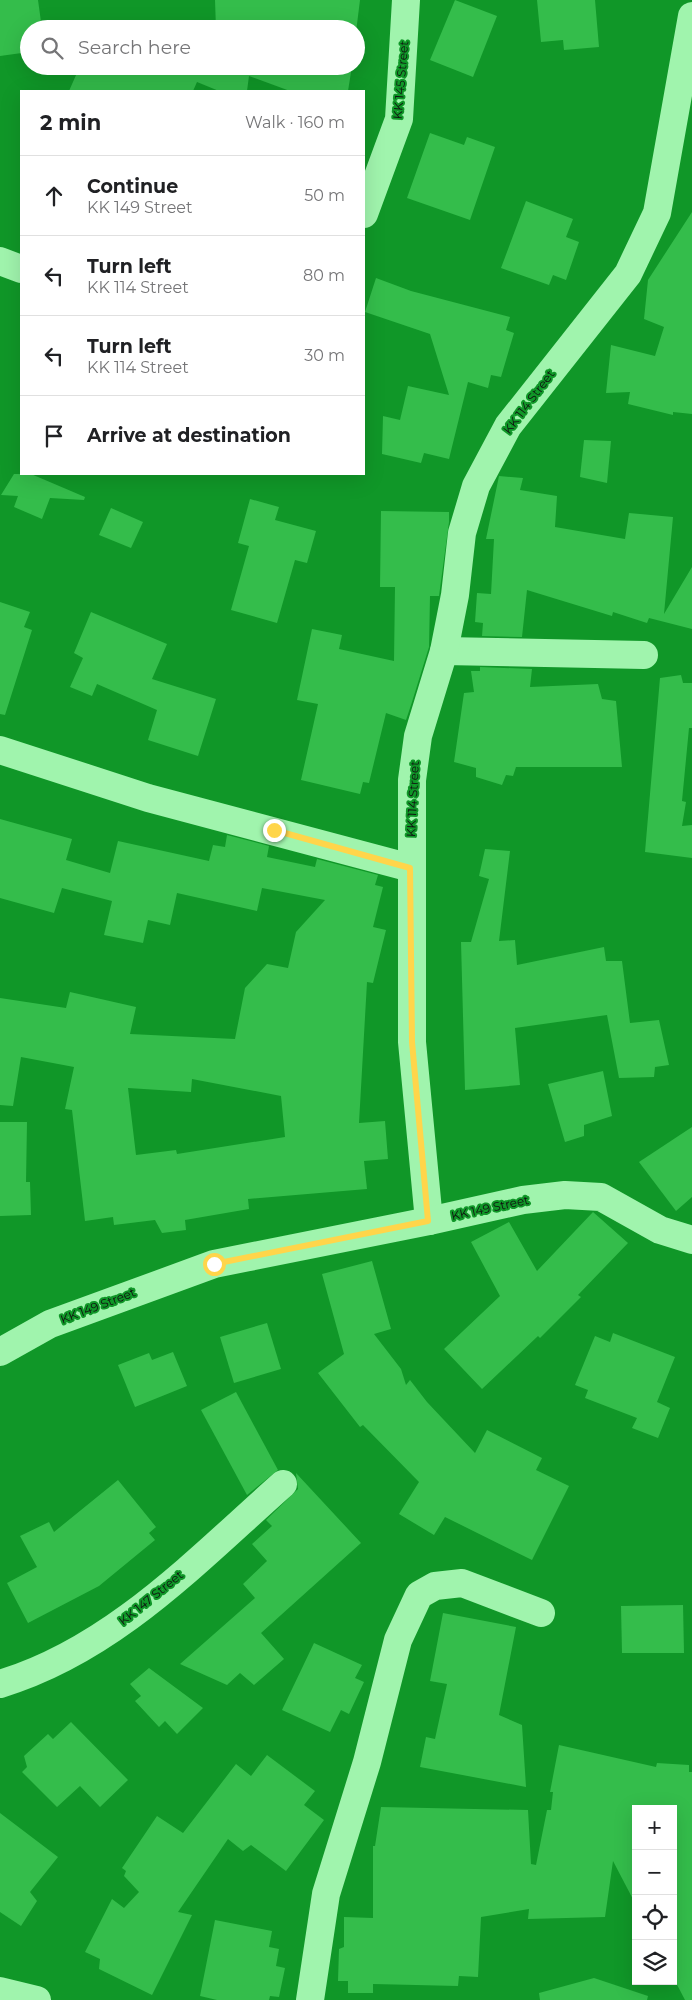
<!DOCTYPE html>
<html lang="en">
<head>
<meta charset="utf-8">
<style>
	:root { --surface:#fff; --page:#f2f2f2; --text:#202124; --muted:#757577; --line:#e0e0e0 }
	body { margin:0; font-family:Montserrat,sans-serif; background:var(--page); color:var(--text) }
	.controls { position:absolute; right:15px; bottom:15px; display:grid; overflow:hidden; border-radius:0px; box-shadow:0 5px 20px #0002 }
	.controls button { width:45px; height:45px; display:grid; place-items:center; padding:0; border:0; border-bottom:1px solid var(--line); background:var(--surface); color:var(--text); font:25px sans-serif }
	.stop { position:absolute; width:15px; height:15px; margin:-11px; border:4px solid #ffd54a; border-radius:50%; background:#fff }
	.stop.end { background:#ffd54a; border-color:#fff; box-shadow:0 1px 5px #0008 }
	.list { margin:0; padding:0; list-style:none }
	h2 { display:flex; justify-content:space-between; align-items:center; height:65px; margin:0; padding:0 20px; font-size:21px }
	h2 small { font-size:16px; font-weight:400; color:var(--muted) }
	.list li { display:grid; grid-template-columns:32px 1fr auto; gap:15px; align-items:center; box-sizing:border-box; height:80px; padding:0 20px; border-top:1px solid var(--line) }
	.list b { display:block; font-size:19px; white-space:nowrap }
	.list p { margin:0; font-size:16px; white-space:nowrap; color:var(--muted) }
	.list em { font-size:16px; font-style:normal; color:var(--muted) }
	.icon { flex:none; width:28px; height:28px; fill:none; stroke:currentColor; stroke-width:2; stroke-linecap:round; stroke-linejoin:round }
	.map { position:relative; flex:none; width:692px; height:2000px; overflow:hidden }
	.search { position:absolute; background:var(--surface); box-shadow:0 5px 20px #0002; left:20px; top:20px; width:345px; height:55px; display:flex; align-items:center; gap:12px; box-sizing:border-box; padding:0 18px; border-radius:28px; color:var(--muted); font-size:19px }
	.panel { position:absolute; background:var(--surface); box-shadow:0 5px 20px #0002; left:20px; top:90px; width:345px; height:385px; border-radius:0px }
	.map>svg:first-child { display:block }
	.building { fill:#34bd4b; fill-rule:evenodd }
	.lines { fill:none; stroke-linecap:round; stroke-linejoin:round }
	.minor { stroke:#a0f4ad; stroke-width:28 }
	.tertiary { stroke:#a0f4ad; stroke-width:28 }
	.route { stroke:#ffd54a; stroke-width:6 }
	.labels { text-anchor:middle; stroke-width:4; stroke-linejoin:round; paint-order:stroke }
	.street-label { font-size:12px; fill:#111; stroke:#109728 }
</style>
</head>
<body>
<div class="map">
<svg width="692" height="2000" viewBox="0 0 692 2000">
	<rect width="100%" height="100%" fill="#109728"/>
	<!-- building -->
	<g class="building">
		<polygon points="0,0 38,0 42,29 29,29 29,52 0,56"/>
		<polygon points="215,0 360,0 356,32 356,29 216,29"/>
		<polygon points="455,0 497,16 473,77 430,60"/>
		<polygon points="537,0 595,0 599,47 564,50 563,40 541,42"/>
		<polygon points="80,66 352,66 348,91 290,91 249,76 247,91 219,91 197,82 193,91 69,91"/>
		<polygon points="430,133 464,145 467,137 495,147 470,220 407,198"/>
		<polygon points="526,201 573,219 566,237 579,242 566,280 553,275 549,285 501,268"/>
		<polygon points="692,212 692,414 673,412 673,415 628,404 630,392 606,393 611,345 655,356 664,327 644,319 648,280"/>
		<polygon points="376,278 411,291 510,317 506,330 514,333 501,377 491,375 488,388 468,382 449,459 424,453 421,463 382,454 383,416 400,420 408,386 449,395 430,334 365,312"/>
		<polygon points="584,440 611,441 607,483 580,477"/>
		<polygon points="14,474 31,474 85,497 84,500 50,498 42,519 14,507 18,496 1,495"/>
		<polygon points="499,476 523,478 520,490 557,496 555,527 625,539 629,513 673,517 664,614 692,567 692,629 649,618 647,623 613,612 612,616 527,590 522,637 482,636 483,623 475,622 477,593 491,594 494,539 486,539"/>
		<polygon points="250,499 279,507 275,520 316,531 307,563 295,560 277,623 231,610 249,546 238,543"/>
		<polygon points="111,508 143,522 131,548 99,535"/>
		<polygon points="381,511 449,512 449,522 439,596 430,596 429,647 412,702 406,720 386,713 369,783 363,782 360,794 301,780 318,704 297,700 312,629 342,635 339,649 394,661 395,587 380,587"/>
		<polygon points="0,602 30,612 24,627 32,630 5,715 0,714"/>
		<polygon points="91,612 167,644 152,679 216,699 198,756 148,740 157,710 97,684 92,696 70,687 83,658 74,653"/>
		<polygon points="480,667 532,669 530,687 598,684 602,699 616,701 622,767 516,767 513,776 506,775 502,785 476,777 476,768 454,762 464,693 474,692 471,671 480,671"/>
		<polygon points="681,675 683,683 692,683 692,728 689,728 682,801 686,802 682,826 692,825 692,858 645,852 660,678"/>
		<path d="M0,819l72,20 -6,21 44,13 8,-32 91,20 4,-16 12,2 2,-12 42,11 -2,11 48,10 2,-8 61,16 -3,10 8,2 -10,40 13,3 -13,53 -6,-1 -8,141 26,-2 3,38 -24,2 3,28 -119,10 1,10 -64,11 1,10 -24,3 -7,-13 -41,5 -1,-8 -28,4 -13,-111 -7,-1 9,-42 -53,-10 -8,49 -13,-1v-107l66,10 4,-16 66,15 -6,27 105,5 10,-51 22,-24 21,4 8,-36 29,-32 -63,-12 -5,23 -80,-18 -7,32 -22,-5 -5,23 -39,-8 8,-34 -50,-13 -8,25 -54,-15zM192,1079l89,17 4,41 -108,17 -1,-4 -40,5 -8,-67 63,4z"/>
		<polygon points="485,849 510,851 499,941 515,940 517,965 604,947 606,961 622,961 630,1023 659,1020 669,1065 655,1067 654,1077 619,1078 607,1015 515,1028 520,1085 465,1090 461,942 471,942 489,879 479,876"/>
		<polygon points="603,1071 612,1116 584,1125 584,1136 565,1142 548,1084"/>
		<polygon points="0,1122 27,1122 26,1182 30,1182 31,1215 0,1216"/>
		<polygon points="692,1127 692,1197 676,1211 639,1162"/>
		<polygon points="593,1212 628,1243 578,1295 581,1297 540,1338 538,1336 482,1389 444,1349 500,1296 471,1242 509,1222 537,1271"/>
		<polygon points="372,1261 391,1329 374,1334 401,1369 406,1385 410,1380 427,1402 475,1453 487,1430 542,1458 536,1470 569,1486 532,1560 445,1517 434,1535 399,1514 419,1482 363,1425 360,1427 318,1373 344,1354 322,1274"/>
		<polygon points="267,1323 281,1369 234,1383 220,1337"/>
		<polygon points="613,1333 675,1357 657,1402 670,1408 658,1438 632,1428 637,1418 585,1398 588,1390 575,1385 595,1336 610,1342"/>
		<polygon points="173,1352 187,1386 135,1407 118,1365 149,1353 152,1360"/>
		<polygon points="236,1392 278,1470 247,1495 201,1410"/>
		<polygon points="296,1473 361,1543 261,1633 284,1659 254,1685 240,1673 227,1685 180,1664 255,1598 243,1584 267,1561 252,1544 272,1526 266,1520 298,1489"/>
		<polygon points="118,1480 156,1527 149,1533 155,1540 99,1586 28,1623 7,1583 37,1567 20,1536 49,1522 54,1532"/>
		<polygon points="683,1605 684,1653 622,1653 621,1606"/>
		<polygon points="443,1613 516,1627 499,1715 522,1725 526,1787 420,1767 426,1737 435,1739 447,1684 430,1681"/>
		<polygon points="314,1643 362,1665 355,1678 364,1682 349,1714 341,1710 330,1732 282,1710"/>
		<polygon points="149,1668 203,1708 177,1734 165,1721 159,1727 135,1701 141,1696 130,1684"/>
		<polygon points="71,1722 128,1780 100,1807 80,1786 57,1807 22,1772 27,1767 24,1756 48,1734 53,1739"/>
		<polygon points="559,1745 656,1767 657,1763 689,1765 689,1772 692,1772 692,2000 685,2000 673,1977 673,1809 636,1809 636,1905 613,1861 605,1917 528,1919 529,1909 481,1917 478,1977 459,1976 458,1986 373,1984 373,1993 348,1993 348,1981 338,1981 339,1949 344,1947 344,1917 373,1918 373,1846 375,1846 381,1807 528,1810 531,1864 536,1865 547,1810 551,1810 553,1792 550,1792"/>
		<polygon points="267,1755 315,1791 304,1805 324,1820 286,1871 251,1845 243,1851 228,1839 178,1912 192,1915 152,1995 99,1969 100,1959 85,1952 112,1899 124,1908 139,1892 124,1876 126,1871 122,1868 157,1816 183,1833 236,1764 251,1776"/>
		<polygon points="0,1813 58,1857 30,1892 37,1901 21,1926 0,1912"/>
		<polygon points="215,1920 272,1931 269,1947 279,1949 276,1966 285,1968 279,1997 270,1996 269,2000 217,2000 200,1996"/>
		<polygon points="594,1978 648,1996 647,2000 540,2000 539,1993"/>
	</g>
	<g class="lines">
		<!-- minor -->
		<g class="minor">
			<polyline points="364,214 399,119 406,0"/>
			<polyline points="0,261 21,269"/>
			<polyline points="444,651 644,655"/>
			<polyline points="0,750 148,798 411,868"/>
			<polyline points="429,1221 412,1042 412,780 418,736 444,651 455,595 462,533 476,486 508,426 628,274 657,213 692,16"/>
			<polyline points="0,1352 50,1324 214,1264 429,1221 523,1200 565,1195 601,1197 660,1230 692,1240"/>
			<path d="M0,1684c113,-34 197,-124 283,-200"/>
			<polyline points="310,2000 326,1894 367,1762 398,1640 419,1595 435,1586 462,1583 541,1613"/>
		</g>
		<!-- tertiary -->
		<polyline class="tertiary" points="0,1991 37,2000"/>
	</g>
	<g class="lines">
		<!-- route -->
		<polyline class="route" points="214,1264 428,1221 412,1042 410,868 274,830"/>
	</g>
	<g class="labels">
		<!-- street labels -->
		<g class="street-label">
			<text transform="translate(401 80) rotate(-85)" y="4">KK 145 Street</text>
			<text transform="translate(529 402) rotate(-53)" y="4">KK 114 Street</text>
			<text transform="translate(413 799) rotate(-87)" y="4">KK 114 Street</text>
			<text transform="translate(490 1208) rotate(-12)" y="4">KK 149 Street</text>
			<text transform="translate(98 1306) rotate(-21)" y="4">KK 149 Street</text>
			<text transform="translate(151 1598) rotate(-39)" y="4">KK 147 Street</text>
		</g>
	</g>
</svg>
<div class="controls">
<button>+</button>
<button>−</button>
<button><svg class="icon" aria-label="locate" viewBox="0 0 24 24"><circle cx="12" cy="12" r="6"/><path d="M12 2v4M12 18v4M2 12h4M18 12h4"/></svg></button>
<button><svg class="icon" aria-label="layers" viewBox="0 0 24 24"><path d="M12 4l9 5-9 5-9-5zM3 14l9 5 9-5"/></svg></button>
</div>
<div class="stop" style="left:214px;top:1264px"></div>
<div class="stop end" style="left:274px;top:830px"></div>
<div class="search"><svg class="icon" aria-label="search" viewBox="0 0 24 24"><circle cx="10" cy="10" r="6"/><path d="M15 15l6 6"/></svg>Search here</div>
<section class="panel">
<h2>2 min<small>Walk · 160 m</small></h2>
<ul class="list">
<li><svg class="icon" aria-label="ahead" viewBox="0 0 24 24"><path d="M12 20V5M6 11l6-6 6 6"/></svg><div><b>Continue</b><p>KK 149 Street</p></div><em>50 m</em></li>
<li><svg class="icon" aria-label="left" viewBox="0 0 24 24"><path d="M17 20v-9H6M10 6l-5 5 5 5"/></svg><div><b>Turn left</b><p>KK 114 Street</p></div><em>80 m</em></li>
<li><svg class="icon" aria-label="left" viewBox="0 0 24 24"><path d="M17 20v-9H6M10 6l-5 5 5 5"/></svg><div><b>Turn left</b><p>KK 114 Street</p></div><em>30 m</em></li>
<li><svg class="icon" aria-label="arrive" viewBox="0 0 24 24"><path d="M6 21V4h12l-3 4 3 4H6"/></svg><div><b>Arrive at destination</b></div></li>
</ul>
</section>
</div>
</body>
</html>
